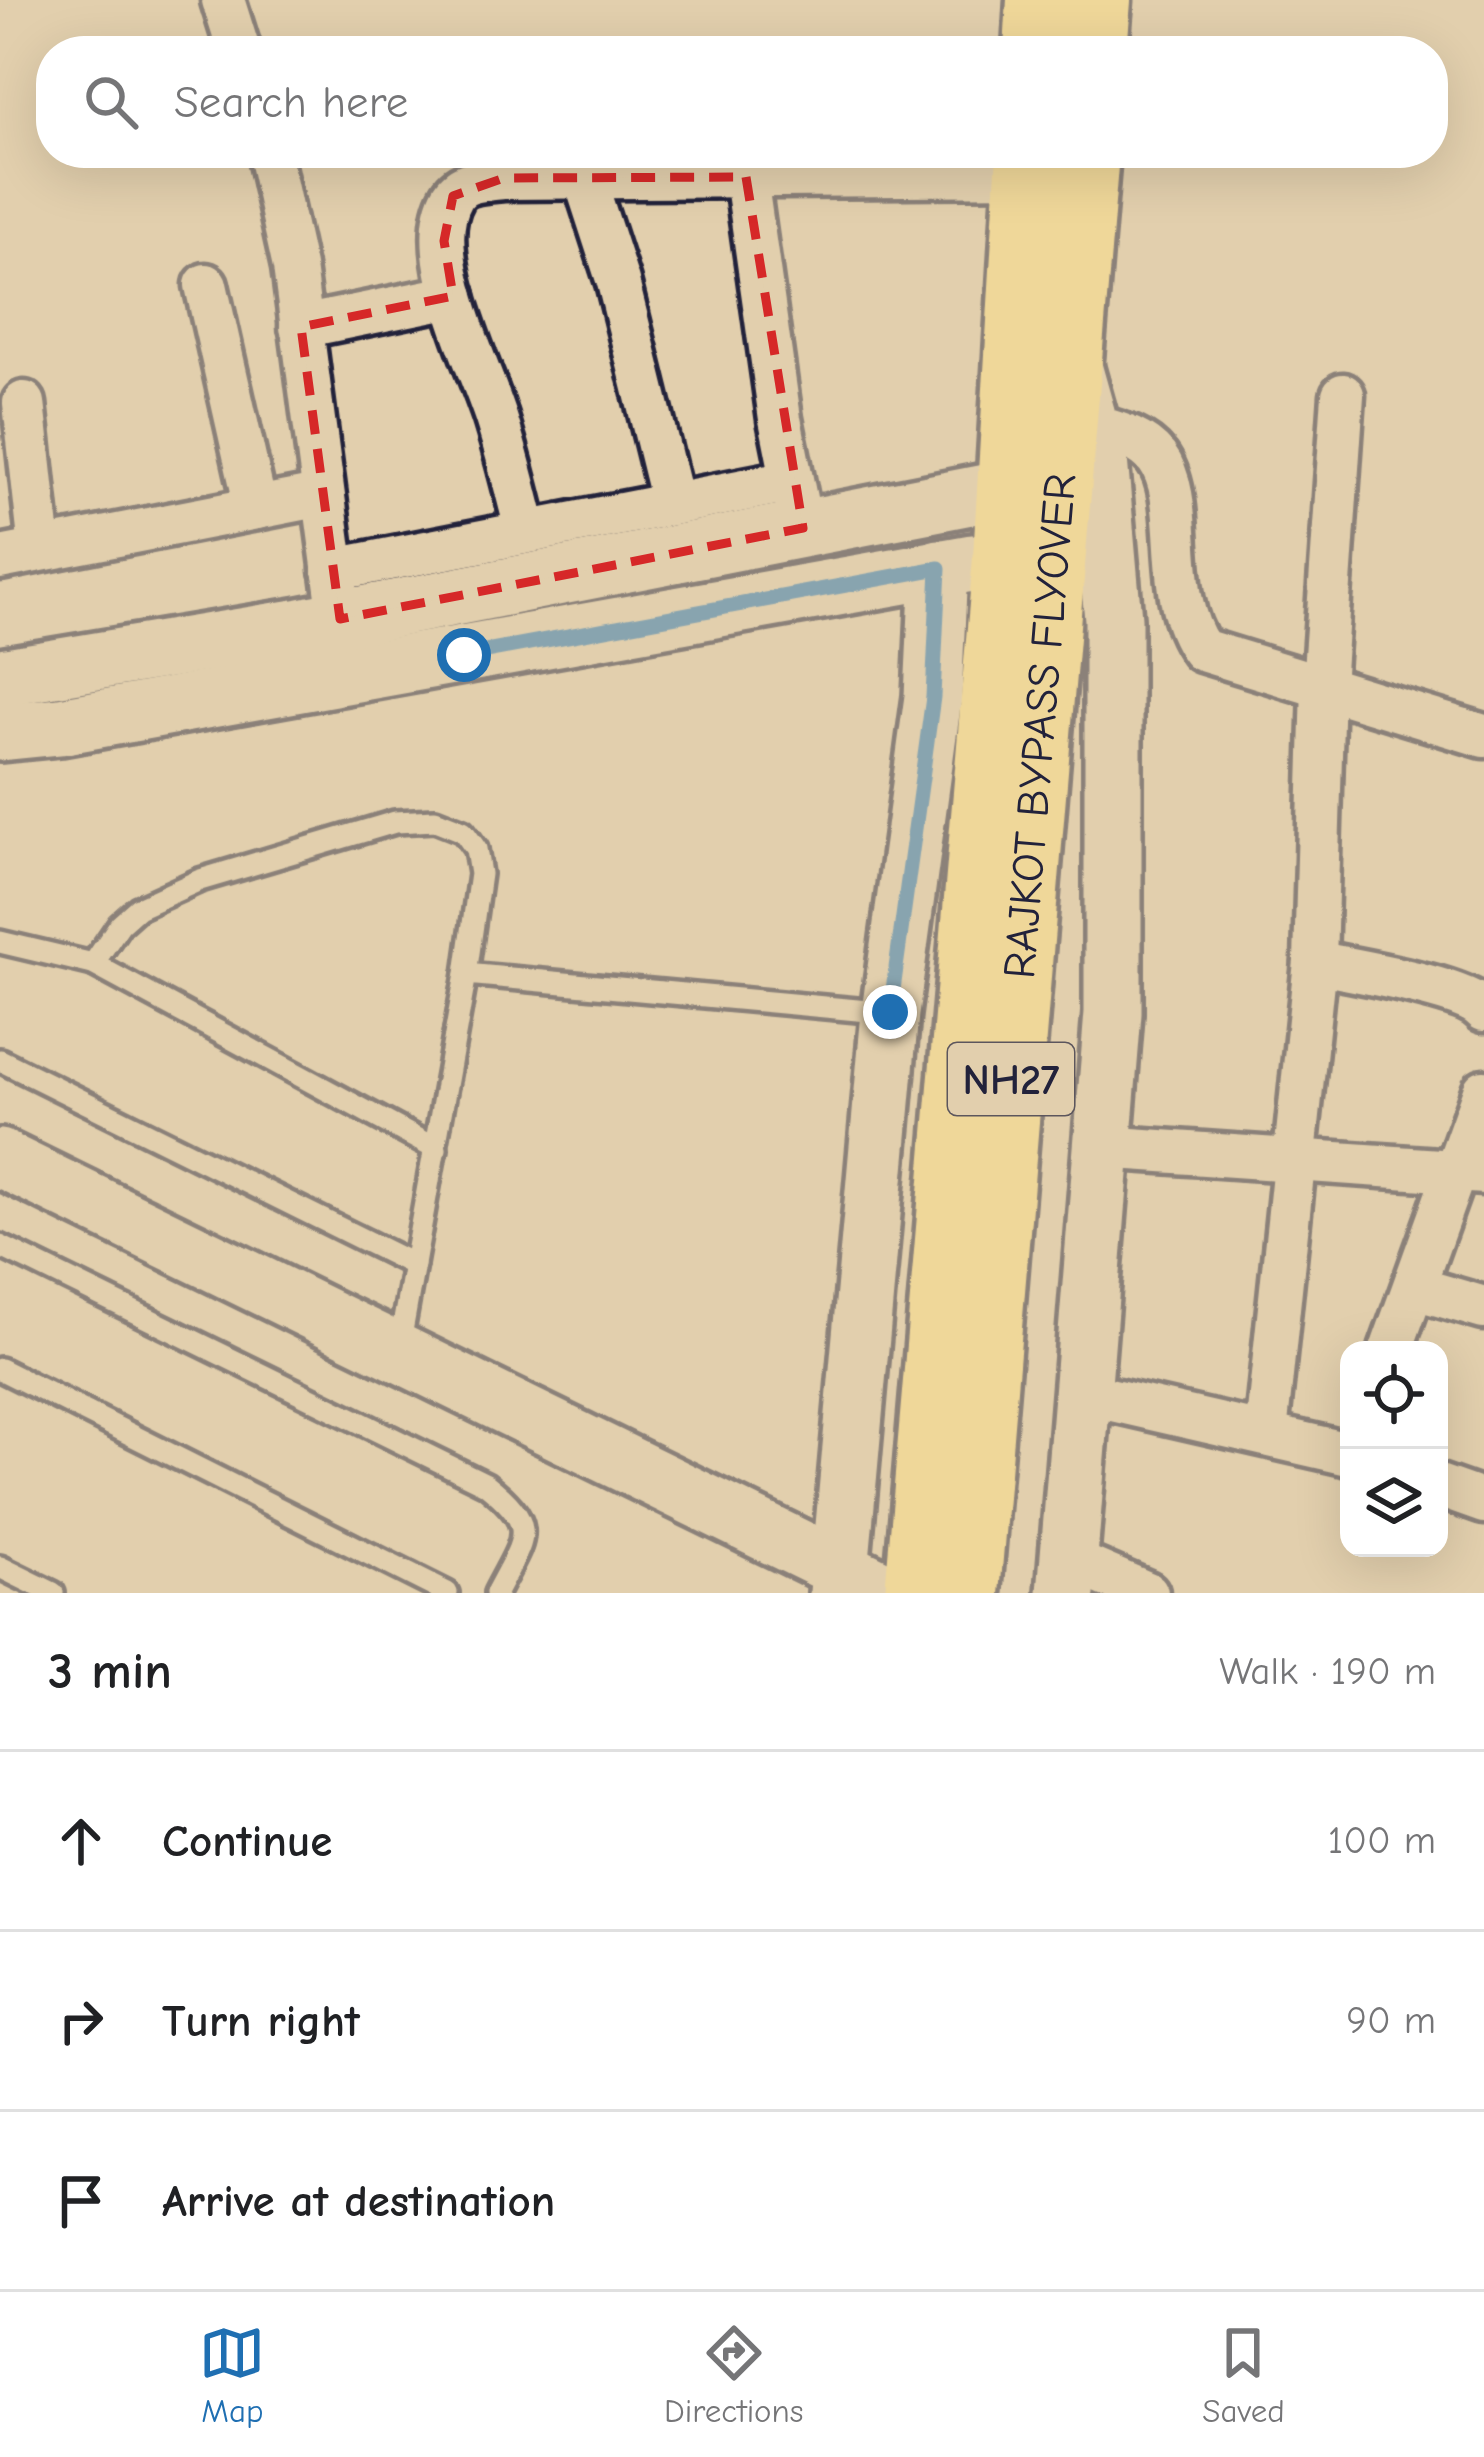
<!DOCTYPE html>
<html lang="en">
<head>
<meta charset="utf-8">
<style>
	:root { --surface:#fff; --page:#f2f2f2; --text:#202124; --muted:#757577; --line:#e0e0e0; --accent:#1f6fb2 }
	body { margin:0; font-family:"Comic Neue",sans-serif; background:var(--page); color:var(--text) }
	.controls { position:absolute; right:36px; bottom:36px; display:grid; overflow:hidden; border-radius:24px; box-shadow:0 12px 48px #0002 }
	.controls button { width:108px; height:108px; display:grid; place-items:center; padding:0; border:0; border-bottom:3px solid var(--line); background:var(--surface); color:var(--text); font:60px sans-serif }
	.stop { position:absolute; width:36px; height:36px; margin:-27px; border:9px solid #1f6fb2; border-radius:50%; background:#fff }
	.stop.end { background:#1f6fb2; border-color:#fff; box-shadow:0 3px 12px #0008 }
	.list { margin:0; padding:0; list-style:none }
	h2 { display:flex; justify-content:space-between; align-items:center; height:156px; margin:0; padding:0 48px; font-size:51px }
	h2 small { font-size:39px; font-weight:400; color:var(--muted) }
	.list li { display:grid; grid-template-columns:78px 1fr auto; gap:36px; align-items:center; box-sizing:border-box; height:180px; padding:0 48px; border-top:3px solid var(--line) }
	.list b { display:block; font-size:45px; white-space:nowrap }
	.list em { font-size:39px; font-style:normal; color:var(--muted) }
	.icon { flex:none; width:66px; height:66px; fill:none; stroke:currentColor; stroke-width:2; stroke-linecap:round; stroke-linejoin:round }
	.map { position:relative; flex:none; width:1484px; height:1593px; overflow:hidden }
	.search { position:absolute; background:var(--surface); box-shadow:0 12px 48px #0002; left:36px; right:36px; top:36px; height:132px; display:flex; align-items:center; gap:30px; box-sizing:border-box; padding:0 42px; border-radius:48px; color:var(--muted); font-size:45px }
	.sheet { height:696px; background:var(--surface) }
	nav { display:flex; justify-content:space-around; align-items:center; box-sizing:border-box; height:168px; border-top:3px solid var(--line); background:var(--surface); font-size:33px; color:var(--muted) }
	nav a { display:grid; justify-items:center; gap:6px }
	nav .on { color:var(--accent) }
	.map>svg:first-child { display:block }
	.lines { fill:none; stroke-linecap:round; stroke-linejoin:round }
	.lane-casing { stroke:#22223b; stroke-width:30 }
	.street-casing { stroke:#22223b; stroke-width:51 }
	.secondary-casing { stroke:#22223b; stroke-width:66 }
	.highway-casing { stroke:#22223b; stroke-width:75 }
	.lane { stroke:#e2cfad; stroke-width:21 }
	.street { stroke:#e2cfad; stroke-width:42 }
	.secondary { stroke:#e2cfad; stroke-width:57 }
	.highway { stroke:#ffdf80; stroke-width:66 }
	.route { stroke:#1f6fb2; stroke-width:15 }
	.marked { fill:none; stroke:#d62828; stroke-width:9; stroke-dasharray:24 15; stroke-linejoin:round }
	.labels { text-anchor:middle; stroke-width:9; stroke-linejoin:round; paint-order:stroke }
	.shield { fill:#e2cfad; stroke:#5c565d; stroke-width:3 }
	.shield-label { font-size:42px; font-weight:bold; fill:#22223b }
	.street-label { font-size:45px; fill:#22223b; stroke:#e2cfad }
</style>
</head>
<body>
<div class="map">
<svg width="1484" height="1593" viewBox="0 0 1484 1593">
	<rect width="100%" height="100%" fill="#e2cfad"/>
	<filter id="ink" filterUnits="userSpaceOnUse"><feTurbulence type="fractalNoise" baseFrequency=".00833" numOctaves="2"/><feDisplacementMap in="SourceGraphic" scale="24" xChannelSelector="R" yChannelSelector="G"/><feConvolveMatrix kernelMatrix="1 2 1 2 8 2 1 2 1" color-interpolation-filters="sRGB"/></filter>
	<g filter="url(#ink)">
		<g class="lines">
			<defs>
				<g id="lane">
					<polyline points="0,942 93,964 436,1149"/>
					<polyline points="93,964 120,924 138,908 200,880 395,822 435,820 463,831 476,849 480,874 466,974 399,1348"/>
					<polyline points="466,974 890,1013"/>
					<polyline points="0,1060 414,1265"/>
					<path d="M0,1246l486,238c55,44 38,54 10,109"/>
					<polyline points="0,1369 447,1593"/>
					<polyline points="0,1567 53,1593"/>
				</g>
				<g id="street">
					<polyline points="223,0 239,51"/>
					<polyline points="269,153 294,267 340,619"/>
					<polyline points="584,177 618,282 672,502"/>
					<polyline points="746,177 780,419 797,504"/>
					<polyline points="206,285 256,508"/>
					<polyline points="301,327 453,296"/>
					<polyline points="24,403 40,549"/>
					<path d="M1090,425c24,7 50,12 67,33 32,42 4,137 45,192l282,86"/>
					<path d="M526,530c-9,-37 -18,-73 -29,-109 -17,-56 -77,-169 -44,-225 10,-17 34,-16 51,-18l524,-4"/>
					<polyline points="0,558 323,495"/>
					<polyline points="333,570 791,481"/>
					<path d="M1315,962c36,8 148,25 169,48"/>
					<polyline points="1102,1147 1484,1173"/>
					<polyline points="1415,1288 1484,1308"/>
					<polyline points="1391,1350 1484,1091"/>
					<polyline points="1082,1393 1349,1454"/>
					<polyline points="1266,1433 1315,962 1323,686 1343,395"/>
					<polyline points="1439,1486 1484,1502"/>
					<polyline points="1068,1559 1147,1593"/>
				</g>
				<g id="secondary">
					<polyline points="0,677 301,627 1011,488"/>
					<polyline points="0,732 60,726 972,563"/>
					<polyline points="0,1158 890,1593"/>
					<polyline points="838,1593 890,1013 933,697 939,568"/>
					<polyline points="1066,1593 1113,1013 1113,619 1099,459 1074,370"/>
				</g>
				<g id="highway">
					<polyline points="1037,51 1040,0"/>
					<polyline points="1094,51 1098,0"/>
					<polyline points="918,1593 1006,558 1030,153"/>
					<path id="s1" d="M967,1593l119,-1440"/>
				</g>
			</defs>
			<!-- lane casing -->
			<use href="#lane" class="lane-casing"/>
			<!-- street casing -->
			<use href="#street" class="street-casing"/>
			<!-- secondary casing -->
			<use href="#secondary" class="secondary-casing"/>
			<!-- highway casing -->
			<use href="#highway" class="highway-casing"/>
			<!-- lane -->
			<use href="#lane" class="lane"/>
			<!-- street -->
			<use href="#street" class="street"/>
			<!-- secondary -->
			<use href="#secondary" class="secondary"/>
			<!-- highway -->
			<use href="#highway" class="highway"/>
		</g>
	</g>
	<g class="lines" filter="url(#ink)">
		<!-- route -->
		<polyline class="route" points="464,655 939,568 933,697 890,1012"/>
	</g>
	<!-- marked area -->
	<path d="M0 0H1484V1593H0ZM746,177l57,351 -463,91 -39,-292 152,-31 -9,-55 9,-45 51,-18z" fill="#e2cfad" fill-opacity=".55" fill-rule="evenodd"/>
	<path class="marked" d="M746,177l57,351 -463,91 -39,-292 152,-31 -9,-55 9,-45 51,-18z"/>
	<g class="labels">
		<!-- shield labels -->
		<rect class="shield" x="948" y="1043" width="126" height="72" rx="9"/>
		<g class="shield-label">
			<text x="1011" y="1094">NH27</text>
		</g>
		<!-- street labels -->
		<g class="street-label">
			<text dy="16" stroke="none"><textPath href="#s1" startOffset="870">RAJKOT BYPASS FLYOVER</textPath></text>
		</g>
	</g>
</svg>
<div class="controls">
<button><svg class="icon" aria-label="locate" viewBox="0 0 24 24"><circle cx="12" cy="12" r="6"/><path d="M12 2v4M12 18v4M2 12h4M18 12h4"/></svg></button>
<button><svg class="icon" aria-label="layers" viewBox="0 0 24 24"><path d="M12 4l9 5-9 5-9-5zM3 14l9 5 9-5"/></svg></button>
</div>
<div class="stop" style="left:464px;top:655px"></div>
<div class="stop end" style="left:890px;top:1012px"></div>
<div class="search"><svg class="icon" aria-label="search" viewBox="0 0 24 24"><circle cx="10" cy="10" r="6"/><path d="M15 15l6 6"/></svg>Search here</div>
</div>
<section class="sheet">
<h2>3 min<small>Walk · 190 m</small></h2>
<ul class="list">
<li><svg class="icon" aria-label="ahead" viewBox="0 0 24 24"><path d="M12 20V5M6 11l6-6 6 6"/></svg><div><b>Continue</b></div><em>100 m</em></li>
<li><svg class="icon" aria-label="right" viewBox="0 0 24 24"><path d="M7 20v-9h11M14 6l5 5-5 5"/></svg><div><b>Turn right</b></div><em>90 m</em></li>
<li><svg class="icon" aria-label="arrive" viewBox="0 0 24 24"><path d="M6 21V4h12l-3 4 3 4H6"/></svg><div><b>Arrive at destination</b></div></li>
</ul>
</section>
<nav>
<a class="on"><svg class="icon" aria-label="map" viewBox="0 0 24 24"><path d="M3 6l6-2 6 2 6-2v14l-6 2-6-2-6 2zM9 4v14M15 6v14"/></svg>Map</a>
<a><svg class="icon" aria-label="directions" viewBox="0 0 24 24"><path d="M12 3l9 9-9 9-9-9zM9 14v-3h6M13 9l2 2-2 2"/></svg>Directions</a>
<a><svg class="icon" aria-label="saved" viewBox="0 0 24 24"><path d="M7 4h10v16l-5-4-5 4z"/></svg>Saved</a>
</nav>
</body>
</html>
